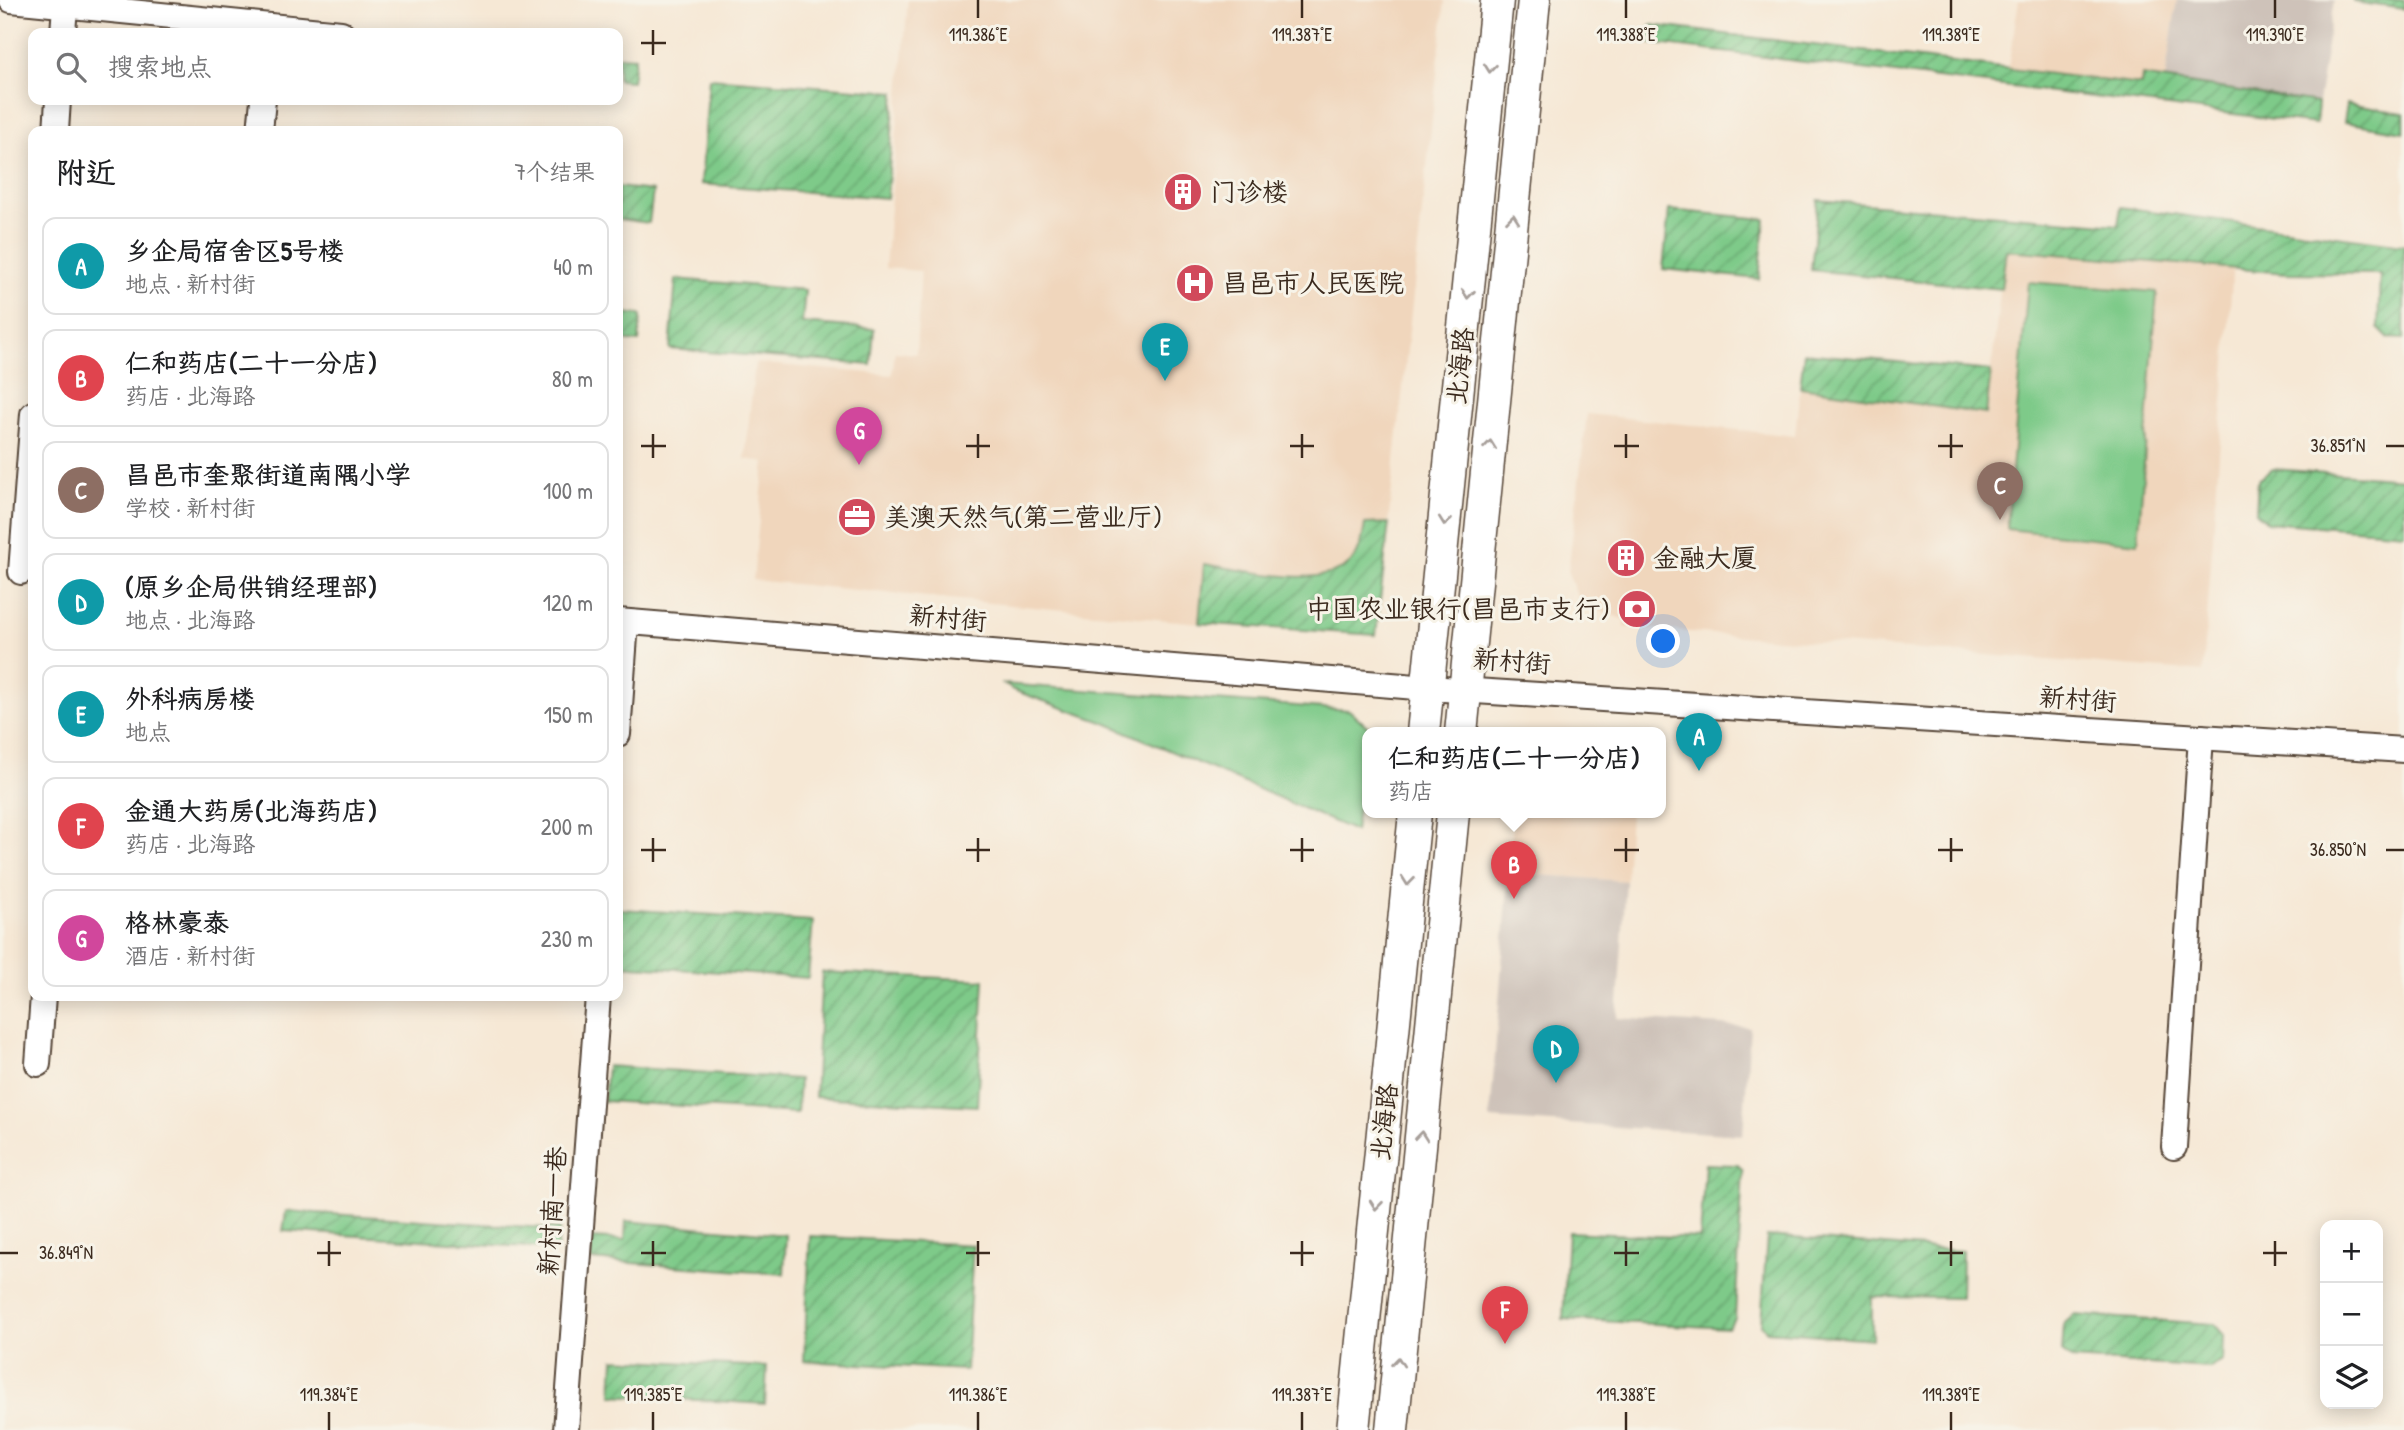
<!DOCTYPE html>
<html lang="zh">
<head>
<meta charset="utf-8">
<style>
	:root { --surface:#fff; --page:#f6f6f6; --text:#202124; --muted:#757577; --line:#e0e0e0; --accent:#2563eb }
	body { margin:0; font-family:"Patrick Hand","LXGW WenKai TC",sans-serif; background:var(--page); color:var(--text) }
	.controls { position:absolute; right:21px; bottom:21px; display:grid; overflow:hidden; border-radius:14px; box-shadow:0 4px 18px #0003 }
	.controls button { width:63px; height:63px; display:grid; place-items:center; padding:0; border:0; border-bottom:2px solid var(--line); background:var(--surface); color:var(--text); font:35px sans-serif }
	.you { position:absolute; left:1664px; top:642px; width:24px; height:24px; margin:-18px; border:5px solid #fff; border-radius:50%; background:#1a73e8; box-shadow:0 0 0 10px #1a73e833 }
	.badge { display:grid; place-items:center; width:46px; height:46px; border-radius:50%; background:var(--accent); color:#fff; font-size:23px; font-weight:700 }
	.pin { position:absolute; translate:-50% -58px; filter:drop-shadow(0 2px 4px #0008) }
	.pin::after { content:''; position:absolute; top:37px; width:24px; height:21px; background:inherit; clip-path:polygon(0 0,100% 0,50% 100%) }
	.popup { position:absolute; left:1362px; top:727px; width:304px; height:91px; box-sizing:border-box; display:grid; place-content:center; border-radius:14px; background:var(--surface); filter:drop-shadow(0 2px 5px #0005); font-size:23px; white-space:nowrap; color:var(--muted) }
	.popup b { font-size:26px; color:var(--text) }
	.popup::after { content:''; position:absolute; left:50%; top:100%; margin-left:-14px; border:14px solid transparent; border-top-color:var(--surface) }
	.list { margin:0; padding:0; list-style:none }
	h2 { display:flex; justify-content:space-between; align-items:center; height:91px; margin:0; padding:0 28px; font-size:30px }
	h2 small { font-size:23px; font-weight:400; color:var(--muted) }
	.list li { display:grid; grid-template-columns:46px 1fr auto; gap:21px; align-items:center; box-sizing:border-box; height:98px; margin:0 14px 14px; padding:0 14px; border:2px solid var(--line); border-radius:14px }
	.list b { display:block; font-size:26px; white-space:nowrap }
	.list p { margin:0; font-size:23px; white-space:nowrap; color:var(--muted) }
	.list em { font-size:23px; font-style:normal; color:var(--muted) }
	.icon { flex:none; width:38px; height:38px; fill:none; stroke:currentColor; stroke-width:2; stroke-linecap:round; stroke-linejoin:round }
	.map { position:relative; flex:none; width:2404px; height:1430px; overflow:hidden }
	.search { position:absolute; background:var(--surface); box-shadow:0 4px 18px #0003; left:28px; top:28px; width:595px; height:77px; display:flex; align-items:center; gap:18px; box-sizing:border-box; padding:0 24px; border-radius:14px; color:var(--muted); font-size:26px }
	.panel { position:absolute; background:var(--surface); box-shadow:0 4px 18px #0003; left:28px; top:126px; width:595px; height:875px; border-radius:14px }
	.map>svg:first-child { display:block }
	.built { fill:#f0d6bc }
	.industrial { fill:#cec2b9 }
	.park { fill:#7eca89; stroke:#5c7a54; stroke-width:2 }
	.garden { fill:url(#garden-furrows); stroke:#5c7a54; stroke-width:2 }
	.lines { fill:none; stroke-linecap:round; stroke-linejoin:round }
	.minor-casing { stroke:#574639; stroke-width:28 }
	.major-casing { stroke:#574639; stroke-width:35 }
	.minor { stroke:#fff; stroke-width:24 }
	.major { stroke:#fff; stroke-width:32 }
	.oneway { stroke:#a79f9a }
	.ticks { fill:none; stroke:#3b2a1e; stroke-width:2.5 }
	.labels { text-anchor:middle; stroke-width:6; stroke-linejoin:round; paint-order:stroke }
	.poi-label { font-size:26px; fill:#3b2a1e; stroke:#f7f3e8; text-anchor:start }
	.street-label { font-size:26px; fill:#3b2a1e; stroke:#f7f3e8 }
	.ticks-label { font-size:18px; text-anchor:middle; fill:#3b2a1e; stroke:#f7f3e8; stroke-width:6; stroke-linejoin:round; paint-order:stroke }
</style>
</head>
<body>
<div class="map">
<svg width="2404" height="1430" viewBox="0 0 2404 1430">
	<defs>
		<pattern id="garden-furrows" width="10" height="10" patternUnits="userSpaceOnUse" patternTransform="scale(1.75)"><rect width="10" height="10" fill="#7eca89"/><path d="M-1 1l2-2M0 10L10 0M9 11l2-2" fill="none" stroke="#68a46f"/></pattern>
	</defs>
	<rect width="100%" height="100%" fill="#f7f3e8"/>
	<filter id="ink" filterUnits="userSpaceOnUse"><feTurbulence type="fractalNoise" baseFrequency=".0143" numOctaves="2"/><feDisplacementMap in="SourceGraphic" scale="14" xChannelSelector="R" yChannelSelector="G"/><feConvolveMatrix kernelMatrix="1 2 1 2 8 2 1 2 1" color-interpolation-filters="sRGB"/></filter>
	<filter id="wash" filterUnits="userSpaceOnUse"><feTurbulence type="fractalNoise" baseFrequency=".00686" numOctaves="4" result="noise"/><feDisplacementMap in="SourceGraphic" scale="28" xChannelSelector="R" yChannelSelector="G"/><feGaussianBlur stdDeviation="1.57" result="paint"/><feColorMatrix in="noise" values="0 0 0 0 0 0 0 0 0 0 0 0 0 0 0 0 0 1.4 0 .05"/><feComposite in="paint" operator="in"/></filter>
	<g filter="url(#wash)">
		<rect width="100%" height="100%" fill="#f6e8d5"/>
		<!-- built -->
		<g class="built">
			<polygon points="908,0 1445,0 1376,635 1199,623 753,580 765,462 745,459 755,363 892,375 895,352 916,354 921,271 885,268"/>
			<polygon points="2019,0 2177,0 2165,80 2141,85 2008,68"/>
			<polygon points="2005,250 2233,267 2203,672 1625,627 1625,620 1589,607 1577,595 1568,573 1587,414 1795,436 1800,387 1986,414"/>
			<polygon points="1514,813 1630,813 1626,881 1509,873"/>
		</g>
		<!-- industrial -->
		<g class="industrial">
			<polygon points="2177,0 2334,0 2318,103 2165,80"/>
			<polygon points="1509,873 1626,881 1617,1018 1750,1027 1743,1135 1490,1119"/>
		</g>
		<!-- park -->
		<g class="park">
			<polygon points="2028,282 2157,292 2138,543 2007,529"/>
			<polygon points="1004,684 1349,710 1368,727 1355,831 1108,724 1013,690"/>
		</g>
		<!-- garden -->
		<g class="garden">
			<polygon points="2353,0 2404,0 2404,9 2353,2"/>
			<polygon points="1651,25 2141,85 2142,76 2318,103 2316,124 1648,43"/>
			<polygon points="618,56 635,57 632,81 618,80"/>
			<polygon points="709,78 895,92 887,198 701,184"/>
			<polygon points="2347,104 2404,113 2404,132 2344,122"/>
			<polygon points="618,187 653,191 649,223 618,219"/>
			<polygon points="1818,200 2118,225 2121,207 2404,245 2404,339 2388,338 2378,328 2380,274 2287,273 2006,250 2001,289 1811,270"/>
			<polygon points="1669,210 1765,219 1759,279 1663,269"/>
			<polygon points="676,279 805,290 802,323 874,329 871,365 670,349"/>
			<polygon points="618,312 641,315 639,342 618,340"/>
			<polygon points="1804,353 1991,371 1986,414 1800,387"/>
			<polygon points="2273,469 2404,479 2404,533 2267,522 2256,512 2258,480"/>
			<path d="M1389,523l-13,112 -177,-12 5,-59c37,5 124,28 149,-4 8,-11 10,-24 12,-36z"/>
			<polygon points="620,909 813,921 808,978 618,965"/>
			<polygon points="822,972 984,980 977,1106 815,1097"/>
			<polygon points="607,1066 799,1079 797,1113 604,1101"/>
			<polygon points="1705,1164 1738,1165 1743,1171 1735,1319 1728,1328 1563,1319 1568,1232 1700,1238"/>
			<polygon points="286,1211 560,1229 557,1249 283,1231"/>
			<polygon points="626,1221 786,1235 784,1274 591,1260 592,1238 625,1240"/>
			<polygon points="810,1236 973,1245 966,1370 804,1361"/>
			<polygon points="1767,1236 1962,1251 1961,1298 1872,1297 1872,1339 1767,1331 1761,1325"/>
			<polygon points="2074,1315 2214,1324 2224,1335 2223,1361 2210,1368 2071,1359 2062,1352 2064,1324"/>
			<polygon points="614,1359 767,1367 765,1404 612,1395"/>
		</g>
	</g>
	<g filter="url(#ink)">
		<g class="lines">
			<defs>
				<g id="minor">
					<polyline points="11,0 341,33"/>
					<polyline points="63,33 65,6"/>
					<polyline points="56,131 58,100"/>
					<polyline points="260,131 263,100"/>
					<polyline points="21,572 33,414"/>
					<polyline points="618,621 1428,688 2404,750"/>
					<polyline points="618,734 626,622"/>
					<polyline points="38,1064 43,996"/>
					<polyline points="2174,1147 2201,737"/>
					<polyline points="566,1430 598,996"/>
				</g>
				<g id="major">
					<polyline points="1423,733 1497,0"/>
					<polyline points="1461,733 1534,0"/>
					<polyline points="1353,1430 1415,813"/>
					<polyline points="1392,1430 1453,813"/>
				</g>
			</defs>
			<!-- minor casing -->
			<use href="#minor" class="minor-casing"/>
			<!-- major casing -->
			<use href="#major" class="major-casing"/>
			<!-- minor -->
			<use href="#minor" class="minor"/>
			<!-- major -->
			<use href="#major" class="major"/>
		</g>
		<!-- one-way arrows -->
		<defs><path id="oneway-chevron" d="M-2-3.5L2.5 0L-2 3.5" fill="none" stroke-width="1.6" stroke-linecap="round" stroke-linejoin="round" transform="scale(1.75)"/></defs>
		<g class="oneway">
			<use href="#oneway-chevron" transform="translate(1490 68) rotate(96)"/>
			<use href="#oneway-chevron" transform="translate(1513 219) rotate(-84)"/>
			<use href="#oneway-chevron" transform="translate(1468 294) rotate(96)"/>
			<use href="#oneway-chevron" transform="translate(1490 445) rotate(-84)"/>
			<use href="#oneway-chevron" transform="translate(1445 521) rotate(96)"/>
			<use href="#oneway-chevron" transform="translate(1408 881) rotate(96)"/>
			<use href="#oneway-chevron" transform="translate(1421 1136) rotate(-84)"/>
			<use href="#oneway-chevron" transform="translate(1376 1205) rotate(96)"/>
			<use href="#oneway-chevron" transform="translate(1398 1362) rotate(-84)"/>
		</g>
	</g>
	<!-- ticks -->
	<path class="ticks" d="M978,0v18M1302,0v18M1626,0v18M1951,0v18M2275,0v18M653,30v25M641,43h25M653,434v24M978,434v24M1302,434v24M1626,434v24M1951,434v24M641,446h25M966,446h24M1290,446h24M1614,446h25M1938,446h25M2386,446h18M653,838v24M978,838v24M1302,838v24M1626,838v24M1951,838v24M641,850h25M966,850h24M1290,850h24M1614,850h25M1938,850h25M2386,850h18M329,1241v25M653,1241v25M978,1241v25M1302,1241v25M1626,1241v25M1951,1241v25M2275,1241v25M0,1253h18M317,1253h24M641,1253h25M966,1253h24M1290,1253h24M1614,1253h25M1938,1253h25M2263,1253h24M329,1412v18M653,1412v18M978,1412v18M1302,1412v18M1626,1412v18M1951,1412v18"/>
	<!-- icons -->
	<defs>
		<symbol id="building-disc" viewBox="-11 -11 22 22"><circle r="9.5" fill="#d1495b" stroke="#f7f3e8"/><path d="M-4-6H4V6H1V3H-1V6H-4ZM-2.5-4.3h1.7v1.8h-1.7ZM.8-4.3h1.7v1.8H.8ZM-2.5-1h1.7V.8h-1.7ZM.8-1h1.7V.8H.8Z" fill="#fff"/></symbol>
		<symbol id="hospital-disc" viewBox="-11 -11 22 22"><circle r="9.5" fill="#d1495b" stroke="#f7f3e8"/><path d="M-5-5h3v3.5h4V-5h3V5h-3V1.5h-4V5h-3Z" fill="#fff"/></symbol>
		<symbol id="office-disc" viewBox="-11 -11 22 22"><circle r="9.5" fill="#d1495b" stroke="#f7f3e8"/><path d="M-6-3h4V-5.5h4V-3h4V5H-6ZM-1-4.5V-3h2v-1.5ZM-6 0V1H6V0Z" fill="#fff"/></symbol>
		<symbol id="bank-disc" viewBox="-11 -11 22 22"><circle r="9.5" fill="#d1495b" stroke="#f7f3e8"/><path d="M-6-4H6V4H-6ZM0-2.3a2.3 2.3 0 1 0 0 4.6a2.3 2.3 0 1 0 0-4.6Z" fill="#fff"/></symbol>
	</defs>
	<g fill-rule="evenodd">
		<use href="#building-disc" x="1161" y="170" width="44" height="44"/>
		<use href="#hospital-disc" x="1173" y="261" width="44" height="44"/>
		<use href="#office-disc" x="835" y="495" width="44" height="44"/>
		<use href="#building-disc" x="1604" y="536" width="44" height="44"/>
		<use href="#bank-disc" x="1615" y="587" width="44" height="44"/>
	</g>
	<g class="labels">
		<!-- poi labels -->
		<g class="poi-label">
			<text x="1210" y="201">门诊楼</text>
			<text x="1222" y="292">昌邑市人民医院</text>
			<text x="884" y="526">美澳天然气(第二营业厅)</text>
			<text x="1653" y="567">金融大厦</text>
			<text x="1610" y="618" text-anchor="end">中国农业银行(昌邑市支行)</text>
		</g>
		<!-- street labels -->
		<g class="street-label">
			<text transform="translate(1460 366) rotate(-84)" y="9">北海路</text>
			<text transform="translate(948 618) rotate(5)" y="9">新村街</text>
			<text transform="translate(1512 661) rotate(4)" y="9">新村街</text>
			<text transform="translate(2078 699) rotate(4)" y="9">新村街</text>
			<text transform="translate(1384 1122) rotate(-84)" y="9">北海路</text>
			<text transform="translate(552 1211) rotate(-86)" y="9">新村南一巷</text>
		</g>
	</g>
	<g class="ticks-label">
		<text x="978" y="41">119.386°E</text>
		<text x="1302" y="41">119.387°E</text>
		<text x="1626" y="41">119.388°E</text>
		<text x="1951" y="41">119.389°E</text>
		<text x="2275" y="41">119.390°E</text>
		<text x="2338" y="452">36.851°N</text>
		<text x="2338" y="856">36.850°N</text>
		<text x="66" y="1259">36.849°N</text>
		<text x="329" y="1401">119.384°E</text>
		<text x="653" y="1401">119.385°E</text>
		<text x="978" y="1401">119.386°E</text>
		<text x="1302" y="1401">119.387°E</text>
		<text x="1626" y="1401">119.388°E</text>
		<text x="1951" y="1401">119.389°E</text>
	</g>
</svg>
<div class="controls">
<button>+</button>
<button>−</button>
<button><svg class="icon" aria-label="layers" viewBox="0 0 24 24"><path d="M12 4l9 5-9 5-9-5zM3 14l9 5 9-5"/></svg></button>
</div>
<div class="you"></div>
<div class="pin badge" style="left:1699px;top:771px;background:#0f9aa8">A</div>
<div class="pin badge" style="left:1514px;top:899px;background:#e0444e">B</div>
<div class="popup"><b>仁和药店(二十一分店)</b>药店</div>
<div class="pin badge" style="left:2000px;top:520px;background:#8d6e63">C</div>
<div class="pin badge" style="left:1556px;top:1083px;background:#0f9aa8">D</div>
<div class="pin badge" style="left:1165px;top:381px;background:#0f9aa8">E</div>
<div class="pin badge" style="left:1505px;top:1344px;background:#e0444e">F</div>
<div class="pin badge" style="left:859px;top:465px;background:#d1479c">G</div>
<div class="search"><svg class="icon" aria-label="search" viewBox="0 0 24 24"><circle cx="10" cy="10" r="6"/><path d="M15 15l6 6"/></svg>搜索地点</div>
<section class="panel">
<h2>附近<small>7个结果</small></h2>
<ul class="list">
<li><span class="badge" style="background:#0f9aa8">A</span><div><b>乡企局宿舍区5号楼</b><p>地点 · 新村街</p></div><em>40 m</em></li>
<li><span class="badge" style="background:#e0444e">B</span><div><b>仁和药店(二十一分店)</b><p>药店 · 北海路</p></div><em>80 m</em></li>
<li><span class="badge" style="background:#8d6e63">C</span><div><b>昌邑市奎聚街道南隅小学</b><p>学校 · 新村街</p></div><em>100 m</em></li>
<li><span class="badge" style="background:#0f9aa8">D</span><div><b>(原乡企局供销经理部)</b><p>地点 · 北海路</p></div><em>120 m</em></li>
<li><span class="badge" style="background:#0f9aa8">E</span><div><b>外科病房楼</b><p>地点</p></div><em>150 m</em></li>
<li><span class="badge" style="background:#e0444e">F</span><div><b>金通大药房(北海药店)</b><p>药店 · 北海路</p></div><em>200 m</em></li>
<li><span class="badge" style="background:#d1479c">G</span><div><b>格林豪泰</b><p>酒店 · 新村街</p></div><em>230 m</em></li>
</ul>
</section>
</div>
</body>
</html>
